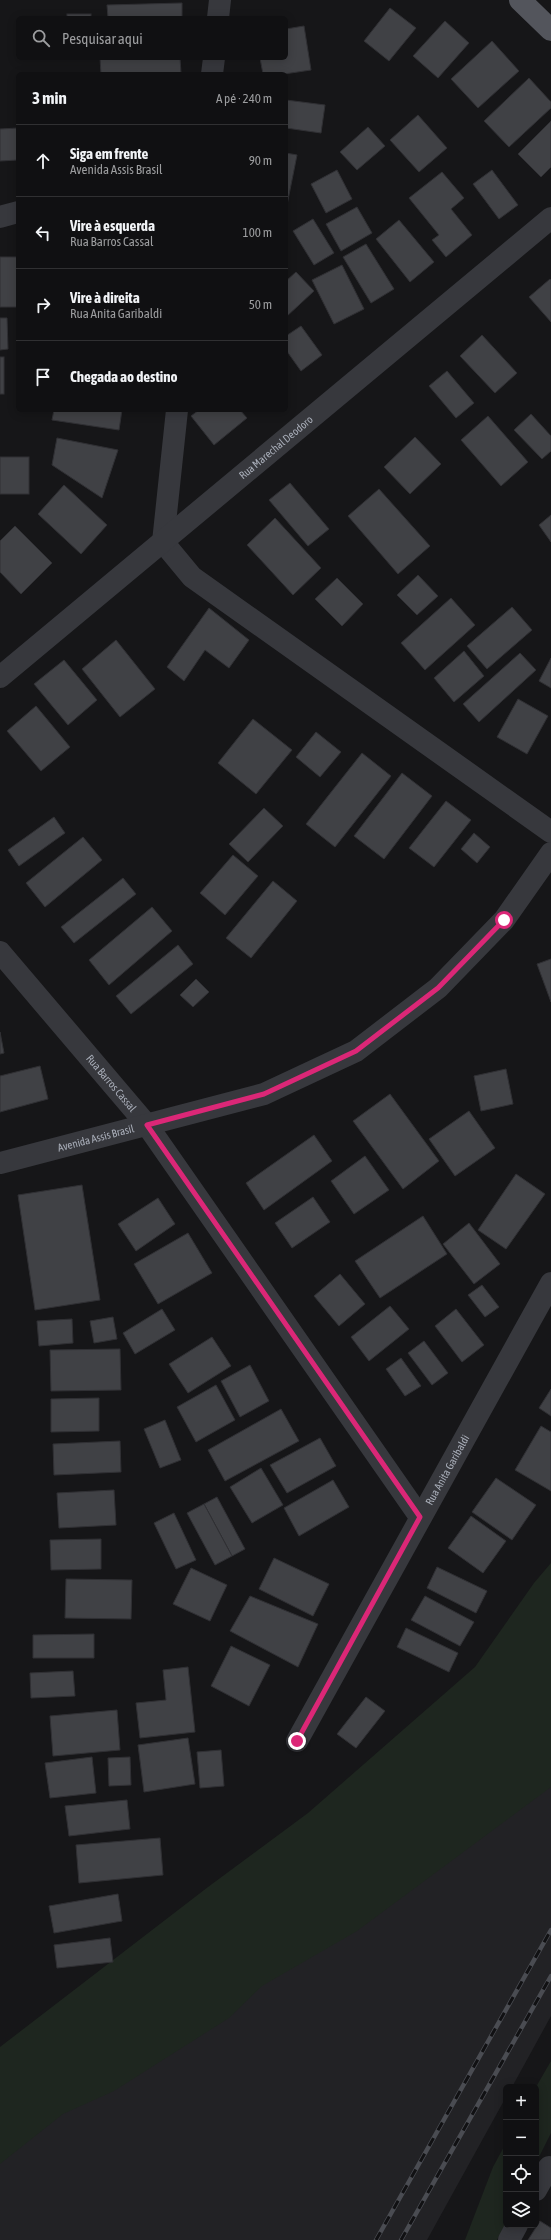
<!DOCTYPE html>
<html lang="pt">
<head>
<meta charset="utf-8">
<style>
	:root { --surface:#101012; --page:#1e1e20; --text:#f1f3f6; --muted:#9c9d9f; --line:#303032 }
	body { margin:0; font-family:"Asap Condensed",sans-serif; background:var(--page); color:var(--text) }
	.controls { position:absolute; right:12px; bottom:12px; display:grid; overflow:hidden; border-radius:6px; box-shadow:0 2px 10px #0003 }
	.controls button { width:36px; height:36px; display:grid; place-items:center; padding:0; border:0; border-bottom:1px solid var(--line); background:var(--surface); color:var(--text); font:20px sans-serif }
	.stop { position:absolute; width:12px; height:12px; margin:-9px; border:3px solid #db2777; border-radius:50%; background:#fff }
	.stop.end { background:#db2777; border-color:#fff; box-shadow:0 1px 4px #0008 }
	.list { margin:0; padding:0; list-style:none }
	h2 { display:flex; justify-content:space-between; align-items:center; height:52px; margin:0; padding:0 16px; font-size:17px }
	h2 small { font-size:13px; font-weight:400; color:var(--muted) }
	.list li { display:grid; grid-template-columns:26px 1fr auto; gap:12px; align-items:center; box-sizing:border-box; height:72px; padding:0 16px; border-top:1px solid var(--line) }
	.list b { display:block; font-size:15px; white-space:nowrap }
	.list p { margin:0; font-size:13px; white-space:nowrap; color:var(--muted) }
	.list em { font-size:13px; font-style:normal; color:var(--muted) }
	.icon { flex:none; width:22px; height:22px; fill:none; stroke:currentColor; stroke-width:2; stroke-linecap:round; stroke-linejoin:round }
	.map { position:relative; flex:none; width:551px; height:2240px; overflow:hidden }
	.search { position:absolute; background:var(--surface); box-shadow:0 2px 10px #0003; left:16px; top:16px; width:272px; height:44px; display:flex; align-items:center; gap:10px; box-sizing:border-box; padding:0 14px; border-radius:6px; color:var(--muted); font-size:15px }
	.panel { position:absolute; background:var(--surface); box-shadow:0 2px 10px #0003; left:16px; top:72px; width:272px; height:340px; border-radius:6px }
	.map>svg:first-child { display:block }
	.built { fill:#222225 }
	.green { fill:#1e261f }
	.building { fill:#404145; stroke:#303034 }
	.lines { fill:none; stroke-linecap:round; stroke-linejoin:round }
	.minor { stroke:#37383d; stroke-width:22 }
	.major { stroke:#53555c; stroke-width:22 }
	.rail-casing { stroke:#4a4c52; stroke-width:4.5 }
	.rail { stroke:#111113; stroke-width:3; stroke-dasharray:9; stroke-linecap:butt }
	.route { stroke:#db2777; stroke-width:5 }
	.labels { text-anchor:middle; stroke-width:4; stroke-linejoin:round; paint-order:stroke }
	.street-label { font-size:11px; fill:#a8adb8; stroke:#111113 }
</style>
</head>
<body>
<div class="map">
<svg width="551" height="2240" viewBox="0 0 551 2240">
	<rect width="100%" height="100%" fill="#161618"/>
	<!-- built -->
	<polygon class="built" points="551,1750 551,2016 512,2087 506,2087 506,2097 427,2240 0,2240 0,2147"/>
	<!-- green -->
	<g class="green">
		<polygon points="551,1563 551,1787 357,1931 262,1986 229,2018 114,2091 63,2114 0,2164 0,2047 208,1887 308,1813 475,1667 534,1583"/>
		<polygon points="551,2061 551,2133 536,2163 536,2087"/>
		<polygon points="506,2143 506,2223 497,2240 465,2240 493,2167"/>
	</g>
	<!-- building -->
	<g class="building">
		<polygon points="182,3 182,18 108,18 107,5"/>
		<polygon points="390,8 416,28 389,61 364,41"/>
		<rect x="67" y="14" width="24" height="4"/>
		<polygon points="445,21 469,43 438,78 413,56"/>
		<polygon points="304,26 311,70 284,74 263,74 260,58 286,58 286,29"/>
		<polygon points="492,41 519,71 478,108 451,79"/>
		<polygon points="100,58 180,58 181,73 101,74"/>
		<polygon points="529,78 551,102 551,108 509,147 484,121"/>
		<polygon points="286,100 325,105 321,133 286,128"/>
		<polygon points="418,115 447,148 419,172 390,140"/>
		<polygon points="551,121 551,167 541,177 518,154"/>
		<polygon points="368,127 385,146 357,170 340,152"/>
		<polygon points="18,128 18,160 0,161 0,129"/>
		<polygon points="286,153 297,155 286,210"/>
		<polygon points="337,170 352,199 326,213 311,184"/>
		<polygon points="492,170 518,205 499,219 473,184"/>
		<polygon points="442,172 464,198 451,209 472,235 446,257 432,240 439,235 409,198"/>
		<polygon points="357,207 372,233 341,251 326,224"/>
		<polygon points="313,219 334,253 314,265 293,231"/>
		<polygon points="399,220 434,262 410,282 376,239"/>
		<polygon points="366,244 394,289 371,303 343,257"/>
		<rect x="0" y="257" width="18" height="50"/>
		<polygon points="342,265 364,309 334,324 312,280"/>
		<polygon points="296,272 314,291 286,317 286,281"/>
		<polygon points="550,279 551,280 551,322 529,297"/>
		<polygon points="0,318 7,318 8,349 0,350"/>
		<polygon points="301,326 322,355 301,371 286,350 286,336"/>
		<polygon points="482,335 517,373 495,393 460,356"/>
		<rect x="0" y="357" width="4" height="37"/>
		<polygon points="447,371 474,403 456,418 429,386"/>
		<polygon points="54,410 122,410 119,430 52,420"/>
		<polygon points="199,410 240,410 247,418 214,445 191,416"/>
		<polygon points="531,414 551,436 551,451 542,459 514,430"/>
		<polygon points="488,416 528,462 501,486 461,440"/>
		<polygon points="415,437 441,464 410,494 384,467"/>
		<polygon points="57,438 118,450 102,498 52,465"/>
		<rect x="0" y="457" width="29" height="37"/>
		<polygon points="290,483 329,529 308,546 269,500"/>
		<polygon points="64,485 107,525 81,554 38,514"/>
		<polygon points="379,489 430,546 398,574 348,516"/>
		<polygon points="551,515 551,542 539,525"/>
		<polygon points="275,518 321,568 293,595 247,545"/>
		<polygon points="15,526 52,563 21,594 0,572 0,541"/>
		<polygon points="418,575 438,596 417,615 397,595"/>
		<polygon points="337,578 363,604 342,626 315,599"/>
		<polygon points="451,598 475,625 425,670 401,643"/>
		<polygon points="512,607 532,630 487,669 467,646"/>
		<polygon points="209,608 249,640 229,668 205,650 184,681 167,667"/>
		<polygon points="116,640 155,689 120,717 82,669"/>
		<polygon points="464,651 484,676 454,702 434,678"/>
		<polygon points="520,653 536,670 479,722 463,704"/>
		<polygon points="551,658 551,688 539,681"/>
		<polygon points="64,660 97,700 68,725 34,684"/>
		<polygon points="518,699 548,716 527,754 497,737"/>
		<polygon points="36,706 70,747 41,771 7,731"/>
		<polygon points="253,719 292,750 256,794 218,763"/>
		<polygon points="316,732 341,752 320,777 296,757"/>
		<polygon points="362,753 391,776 335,847 306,824"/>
		<polygon points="402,773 432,796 384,859 354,836"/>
		<polygon points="446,801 471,820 434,867 409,848"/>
		<polygon points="264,808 283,826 248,862 229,844"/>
		<polygon points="54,817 65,833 19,866 8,850"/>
		<polygon points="474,833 490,847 477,863 461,849"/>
		<polygon points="83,837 102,860 45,907 26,883"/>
		<polygon points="233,855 258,876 225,915 200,893"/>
		<polygon points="123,878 136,894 74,943 61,927"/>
		<polygon points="273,881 297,901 251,958 226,938"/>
		<polygon points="152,907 172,931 109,985 89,960"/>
		<polygon points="178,945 193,964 131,1014 116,996"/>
		<polygon points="551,959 551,1002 537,964"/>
		<polygon points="196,979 209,992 193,1007 180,995"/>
		<polygon points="0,1032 4,1053 0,1054"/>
		<polygon points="40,1066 48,1099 0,1112 0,1076"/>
		<polygon points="506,1069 513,1104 481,1111 474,1076"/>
		<polygon points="390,1094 439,1161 403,1189 353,1121"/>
		<polygon points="469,1111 495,1148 455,1176 429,1139"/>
		<polygon points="314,1135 332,1161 264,1210 246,1183"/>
		<polygon points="365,1156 389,1190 354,1214 331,1181"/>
		<polygon points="516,1174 545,1194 506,1249 478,1230"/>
		<polygon points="82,1185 100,1300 35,1310 18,1195"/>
		<polygon points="313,1197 330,1222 292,1248 275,1223"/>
		<polygon points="158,1198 175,1224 136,1251 118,1224"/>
		<polygon points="423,1216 447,1254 380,1298 355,1261"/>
		<polygon points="469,1223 500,1264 474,1284 443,1244"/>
		<polygon points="188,1233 212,1273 158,1304 134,1264"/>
		<polygon points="340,1274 365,1304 339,1326 314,1296"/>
		<polygon points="482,1285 499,1307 485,1317 468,1295"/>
		<polygon points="390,1306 409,1329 369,1361 351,1337"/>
		<polygon points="162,1309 175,1330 135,1354 123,1333"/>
		<polygon points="456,1309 484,1345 462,1362 435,1326"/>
		<polygon points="113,1317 117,1339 94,1343 90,1321"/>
		<polygon points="72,1319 73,1343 39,1346 37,1321"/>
		<polygon points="212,1337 231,1366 188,1393 169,1364"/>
		<polygon points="424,1341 448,1373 432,1385 408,1353"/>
		<polygon points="120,1349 121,1390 51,1391 50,1350"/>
		<polygon points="401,1358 421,1386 405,1396 386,1369"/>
		<polygon points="250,1365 269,1401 240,1417 221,1381"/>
		<polygon points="216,1385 235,1420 196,1442 177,1407"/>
		<polygon points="551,1389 551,1416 539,1408"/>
		<polygon points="99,1398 99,1431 51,1432 51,1399"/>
		<polygon points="281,1409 299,1441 225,1481 208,1450"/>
		<polygon points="165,1420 181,1460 160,1468 144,1429"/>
		<polygon points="541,1426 551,1432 551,1491 515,1470"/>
		<polygon points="320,1438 336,1466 287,1493 270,1465"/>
		<polygon points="120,1441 121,1472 54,1475 53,1444"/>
		<polygon points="261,1468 283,1505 252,1523 230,1487"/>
		<polygon points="496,1478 536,1505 512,1540 472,1512"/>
		<polygon points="333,1480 349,1507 299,1536 284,1508"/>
		<polygon points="114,1490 116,1525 59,1528 57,1493"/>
		<polygon points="217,1497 245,1549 232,1556 204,1504"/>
		<polygon points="204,1504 232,1556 215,1565 187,1513"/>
		<polygon points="174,1513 196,1560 176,1569 154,1523"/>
		<polygon points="471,1516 506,1541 483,1573 448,1548"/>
		<polygon points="101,1539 101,1569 51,1570 50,1540"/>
		<polygon points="274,1558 329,1584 313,1616 259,1589"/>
		<polygon points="437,1567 487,1591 476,1613 427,1588"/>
		<polygon points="191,1568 227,1585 210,1621 173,1604"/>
		<polygon points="66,1579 132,1580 131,1619 65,1618"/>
		<polygon points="250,1596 318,1624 298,1667 230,1631"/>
		<polygon points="425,1596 474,1622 460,1646 411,1620"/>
		<polygon points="406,1628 458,1653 449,1672 397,1647"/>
		<polygon points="94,1634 94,1658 33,1658 33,1635"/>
		<polygon points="231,1646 270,1665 249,1706 211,1686"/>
		<polygon points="188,1667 195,1732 140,1738 136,1703 166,1700 163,1670"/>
		<polygon points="73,1671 75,1696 31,1698 30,1673"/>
		<polygon points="366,1697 385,1711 356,1748 337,1734"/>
		<polygon points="117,1710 120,1750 53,1756 50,1716"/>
		<polygon points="188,1738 195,1784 144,1792 138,1745"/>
		<polygon points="221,1750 224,1786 200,1788 197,1752"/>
		<polygon points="92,1757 96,1793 50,1798 45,1763"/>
		<polygon points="130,1757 131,1785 109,1786 108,1758"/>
		<polygon points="127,1800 130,1829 69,1836 65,1806"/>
		<polygon points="160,1838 163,1875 79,1883 76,1845"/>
		<polygon points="118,1894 122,1921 54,1933 49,1906"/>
		<polygon points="110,1938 113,1962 57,1968 54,1945"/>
		<polygon points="540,2221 551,2228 551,2240 528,2240"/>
	</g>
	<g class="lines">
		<!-- minor -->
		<g class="minor">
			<polyline points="218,18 220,0"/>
			<polyline points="212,74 214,58"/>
			<polyline points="0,217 18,212"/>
			<polyline points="177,410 163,542 192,577 551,832"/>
			<path id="s1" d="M0,677l551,-459"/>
			<path id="s2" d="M0,952l147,173 273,392"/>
			<path id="s3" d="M0,1163l264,-69 92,-43 82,-63 66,-68 47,-67"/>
			<path id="s4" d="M297,1741l254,-458"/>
			<polyline points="536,2190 549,2167"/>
			<polyline points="509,2240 517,2225"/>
		</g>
		<!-- major -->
		<polyline class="major" points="520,0 551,30"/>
		<defs>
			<g id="rail">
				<polyline points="376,2240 551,1930"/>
				<polyline points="401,2240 551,1976"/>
			</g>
		</defs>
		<!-- rail casing -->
		<use href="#rail" class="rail-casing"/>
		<!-- rail -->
		<use href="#rail" class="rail"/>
	</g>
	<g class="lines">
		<!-- route -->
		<polyline class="route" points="297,1741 420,1517 147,1125 264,1094 356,1051 438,988 504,920"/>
	</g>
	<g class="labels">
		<!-- street labels -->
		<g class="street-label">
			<text dy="4" stroke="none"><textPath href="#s1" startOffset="359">Rua Marechal Deodoro</textPath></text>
			<text dy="4" stroke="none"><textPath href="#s2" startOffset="172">Rua Barros Cassal</textPath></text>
			<text dy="4" stroke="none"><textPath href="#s3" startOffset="99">Avenida Assis Brasil</textPath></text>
			<text dy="4" stroke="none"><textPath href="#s4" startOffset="310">Rua Anita Garibaldi</textPath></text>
		</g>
	</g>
</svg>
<div class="controls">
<button>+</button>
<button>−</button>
<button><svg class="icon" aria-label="locate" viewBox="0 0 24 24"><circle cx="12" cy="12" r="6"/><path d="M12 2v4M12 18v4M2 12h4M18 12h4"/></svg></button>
<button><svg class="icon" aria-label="layers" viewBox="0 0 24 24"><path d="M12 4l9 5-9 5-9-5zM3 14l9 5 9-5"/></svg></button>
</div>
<div class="stop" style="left:504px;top:920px"></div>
<div class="stop end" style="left:297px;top:1741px"></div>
<div class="search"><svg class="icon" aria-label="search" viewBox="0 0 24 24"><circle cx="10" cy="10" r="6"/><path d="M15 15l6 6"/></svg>Pesquisar aqui</div>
<section class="panel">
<h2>3 min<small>A pé · 240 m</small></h2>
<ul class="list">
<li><svg class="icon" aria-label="ahead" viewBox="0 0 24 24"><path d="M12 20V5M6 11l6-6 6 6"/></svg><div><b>Siga em frente</b><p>Avenida Assis Brasil</p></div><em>90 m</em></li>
<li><svg class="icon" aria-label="left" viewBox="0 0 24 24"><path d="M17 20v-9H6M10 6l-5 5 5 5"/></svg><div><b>Vire à esquerda</b><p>Rua Barros Cassal</p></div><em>100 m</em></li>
<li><svg class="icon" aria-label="right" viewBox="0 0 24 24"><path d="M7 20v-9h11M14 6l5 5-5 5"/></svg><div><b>Vire à direita</b><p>Rua Anita Garibaldi</p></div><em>50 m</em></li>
<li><svg class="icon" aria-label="arrive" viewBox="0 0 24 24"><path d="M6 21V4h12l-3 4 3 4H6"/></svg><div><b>Chegada ao destino</b></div></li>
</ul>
</section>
</div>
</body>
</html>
